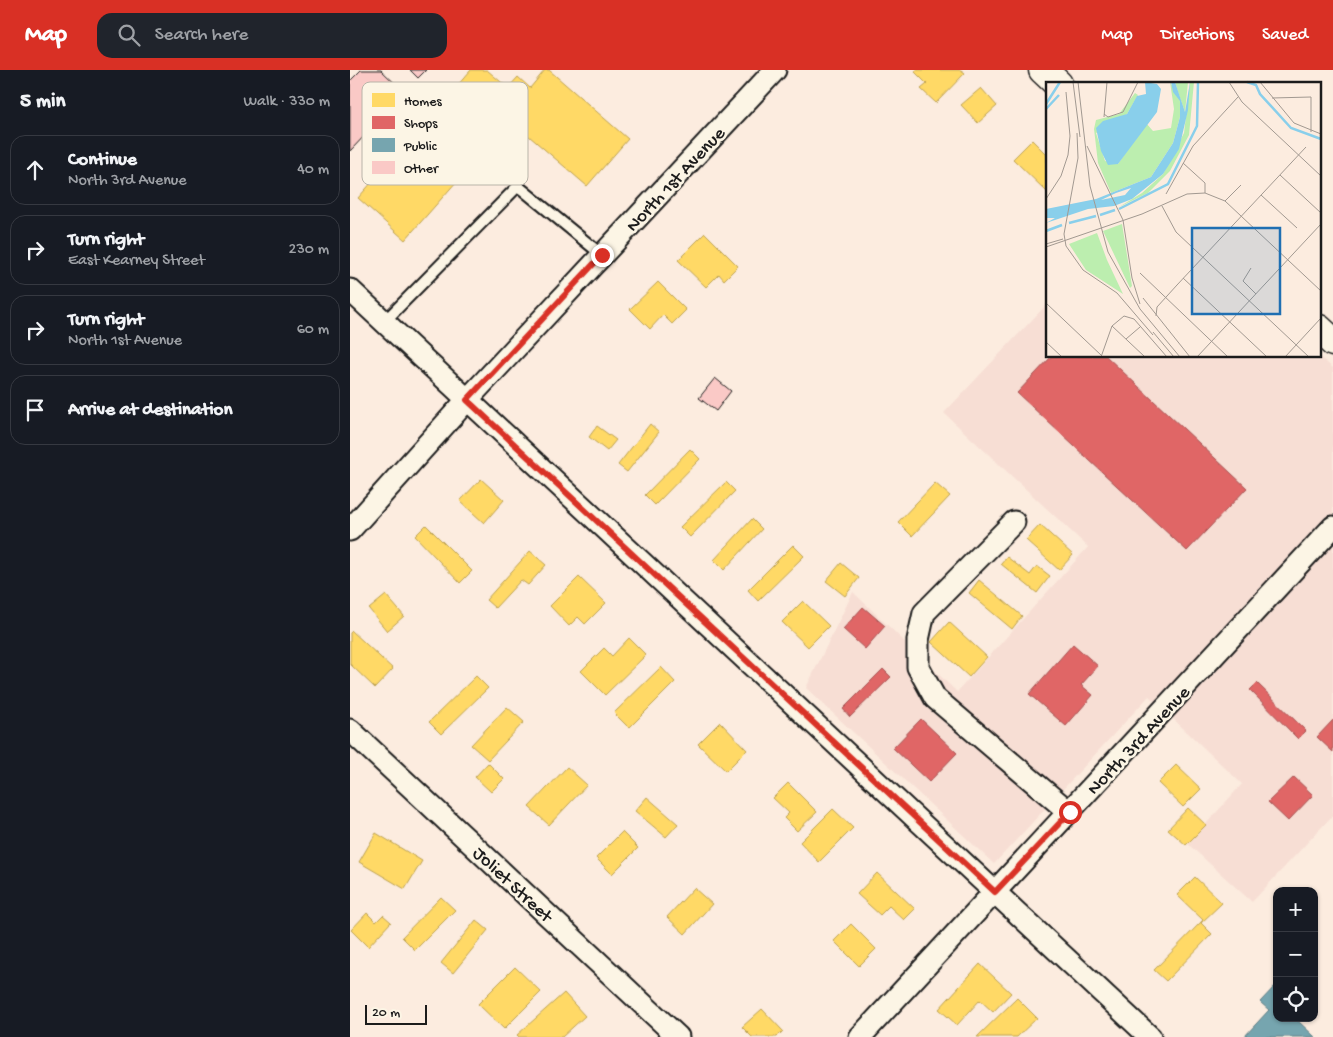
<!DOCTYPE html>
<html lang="en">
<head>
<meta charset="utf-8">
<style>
	:root { --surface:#171b24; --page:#20242c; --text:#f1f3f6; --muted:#9ea1a6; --line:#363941; --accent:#d93025 }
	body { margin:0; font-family:"Gochi Hand",sans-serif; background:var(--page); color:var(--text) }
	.controls { position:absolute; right:15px; bottom:15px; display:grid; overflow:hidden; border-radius:10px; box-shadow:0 1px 4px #0004 }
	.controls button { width:45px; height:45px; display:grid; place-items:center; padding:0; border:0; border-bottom:1px solid var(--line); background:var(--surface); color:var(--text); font:25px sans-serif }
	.scale { position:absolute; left:15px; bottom:12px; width:62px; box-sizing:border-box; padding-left:5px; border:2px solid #1c1c1c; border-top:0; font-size:14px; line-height:18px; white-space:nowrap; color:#1c1c1c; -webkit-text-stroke:4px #fcf5e5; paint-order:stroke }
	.stop { position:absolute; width:15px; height:15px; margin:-11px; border:4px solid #d93025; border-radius:50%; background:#fff }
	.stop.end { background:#d93025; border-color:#fff; box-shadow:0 1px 5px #0008 }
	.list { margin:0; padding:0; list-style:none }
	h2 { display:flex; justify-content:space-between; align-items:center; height:65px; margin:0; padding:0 20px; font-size:21px }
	h2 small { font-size:16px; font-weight:400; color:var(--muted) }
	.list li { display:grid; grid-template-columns:32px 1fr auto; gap:15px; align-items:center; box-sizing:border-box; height:70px; margin:0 10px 10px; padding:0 10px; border:1px solid var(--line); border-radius:15px }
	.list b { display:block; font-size:19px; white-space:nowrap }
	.list p { margin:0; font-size:16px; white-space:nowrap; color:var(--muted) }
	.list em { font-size:16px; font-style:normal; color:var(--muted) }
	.icon { flex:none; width:28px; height:28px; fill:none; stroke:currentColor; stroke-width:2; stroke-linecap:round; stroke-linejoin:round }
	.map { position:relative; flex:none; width:983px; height:967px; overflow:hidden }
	header { display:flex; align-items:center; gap:30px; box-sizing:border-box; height:70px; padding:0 25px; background:var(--accent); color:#fff }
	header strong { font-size:24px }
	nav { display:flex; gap:28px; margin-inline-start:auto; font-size:18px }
	.search { width:350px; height:45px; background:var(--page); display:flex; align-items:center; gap:12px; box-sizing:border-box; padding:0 18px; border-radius:15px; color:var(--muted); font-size:19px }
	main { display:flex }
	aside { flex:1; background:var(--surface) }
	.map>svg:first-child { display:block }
	.built { fill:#f7ded4 }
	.homes { fill:#ffd966; stroke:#bba050 }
	.shops { fill:#e06666; stroke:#a55050 }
	.public { fill:#76a5af; stroke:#5b7c83 }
	.building { fill:#fac9c6; stroke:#1c1c1c }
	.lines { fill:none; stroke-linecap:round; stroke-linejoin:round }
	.service-casing { stroke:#1c1c1c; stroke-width:14 }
	.minor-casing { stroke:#1c1c1c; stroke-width:25 }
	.secondary-casing { stroke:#1c1c1c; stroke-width:31 }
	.service { stroke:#fcf5e5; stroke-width:10 }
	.minor { stroke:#fcf5e5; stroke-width:21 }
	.secondary { stroke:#fcf5e5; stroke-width:28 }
	.route { stroke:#d93025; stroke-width:6 }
	.labels { text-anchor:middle; stroke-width:5; stroke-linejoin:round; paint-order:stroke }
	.street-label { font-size:19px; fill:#1c1c1c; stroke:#fcf5e5 }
	.inset-river { fill:none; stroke:#89cfeb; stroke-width:2.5 }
	.inset-road { fill:none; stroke:#a29991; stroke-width:1 }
	.view { fill:#1f6fb2; fill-opacity:0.15; stroke:#1f6fb2; stroke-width:2.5 }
	.inset-edge { fill:none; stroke:#1c1c1c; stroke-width:2.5 }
	.key { fill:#fcf5e5; stroke:#b9b4a9; stroke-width:1 }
	.key-label { font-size:14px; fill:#1c1c1c }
</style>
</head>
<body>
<header>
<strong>Map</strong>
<div class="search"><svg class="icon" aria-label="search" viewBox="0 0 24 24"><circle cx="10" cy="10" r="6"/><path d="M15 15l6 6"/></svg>Search here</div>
<nav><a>Map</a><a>Directions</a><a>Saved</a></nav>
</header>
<main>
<aside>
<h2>5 min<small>Walk · 330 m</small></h2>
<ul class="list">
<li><svg class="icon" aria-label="ahead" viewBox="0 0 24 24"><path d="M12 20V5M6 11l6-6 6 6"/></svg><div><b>Continue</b><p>North 3rd Avenue</p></div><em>40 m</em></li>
<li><svg class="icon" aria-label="right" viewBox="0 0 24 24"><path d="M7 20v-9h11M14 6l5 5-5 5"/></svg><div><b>Turn right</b><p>East Kearney Street</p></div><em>230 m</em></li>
<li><svg class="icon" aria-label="right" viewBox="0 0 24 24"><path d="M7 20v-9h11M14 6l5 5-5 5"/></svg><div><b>Turn right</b><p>North 1st Avenue</p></div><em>60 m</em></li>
<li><svg class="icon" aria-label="arrive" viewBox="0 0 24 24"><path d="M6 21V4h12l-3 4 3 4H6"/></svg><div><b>Arrive at destination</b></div></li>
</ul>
</aside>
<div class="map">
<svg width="983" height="967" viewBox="0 0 983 967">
	<rect width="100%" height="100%" fill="#fcecdf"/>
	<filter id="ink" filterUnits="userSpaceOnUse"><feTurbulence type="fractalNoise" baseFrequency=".02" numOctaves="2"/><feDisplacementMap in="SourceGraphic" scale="10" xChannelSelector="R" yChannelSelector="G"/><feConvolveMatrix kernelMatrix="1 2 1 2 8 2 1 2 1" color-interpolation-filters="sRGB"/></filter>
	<g filter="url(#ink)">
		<!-- built -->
		<polygon class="built" points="697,234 697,286 969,286 983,298 983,745 902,832 838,774 892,714 799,626 644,794 456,618 503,522 607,622 738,477 594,343"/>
		<!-- homes -->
		<g class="homes">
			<polygon points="121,0 137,0 158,18 168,7 180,18 195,0 199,0 278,69 237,116 172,60 163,69 152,60 55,170 8,128"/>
			<polygon points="566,0 611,0 615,3 586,33 571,19 577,14 565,2"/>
			<polygon points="631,18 647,36 628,53 611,35"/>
			<polygon points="682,70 697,85 697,122 663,89"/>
			<polygon points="355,163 388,196 374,210 369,204 356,217 328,190"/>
			<polygon points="308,212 336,240 322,254 313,245 300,259 280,239"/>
			<polygon points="300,354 309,362 277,402 268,395"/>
			<polygon points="247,356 266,370 257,381 239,367"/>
			<polygon points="340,379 350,389 305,435 295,425"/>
			<polygon points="131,409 154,430 134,453 110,431"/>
			<polygon points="376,412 385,421 340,467 330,457"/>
			<polygon points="585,413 600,426 562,466 548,452"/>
			<polygon points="402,449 412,459 374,500 364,490"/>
			<polygon points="76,455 122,501 110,513 65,466"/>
			<polygon points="690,455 723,485 709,500 676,470"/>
			<polygon points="443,475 454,486 408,531 398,520"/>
			<polygon points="180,481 196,495 178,515 171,510 145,538 136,530"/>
			<polygon points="657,487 680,505 687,496 700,506 687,523 651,494"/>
			<polygon points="491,493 509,508 495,526 476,511"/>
			<polygon points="229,507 256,533 235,554 228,547 219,556 200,536"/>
			<polygon points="629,510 672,546 662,559 619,523"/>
			<polygon points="36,525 54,546 37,561 19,539"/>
			<polygon points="453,531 479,556 458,577 432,552"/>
			<polygon points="599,552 637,587 619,607 581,572"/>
			<polygon points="2,561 43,599 25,618 0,594 0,563"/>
			<polygon points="279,568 296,585 255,625 231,601 254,578 262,586"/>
			<polygon points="311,597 325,612 279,658 264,643"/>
			<polygon points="126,606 138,618 91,664 79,652"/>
			<polygon points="157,637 174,652 138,690 121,675"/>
			<polygon points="370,652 397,680 376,701 348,674"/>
			<polygon points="138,693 154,709 141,722 125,707"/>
			<polygon points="826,695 851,719 833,737 808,713"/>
			<polygon points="217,697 237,715 199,755 179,737"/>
			<polygon points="438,713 467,742 447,761 434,748 439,743 423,728"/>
			<polygon points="297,727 328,754 316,767 285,741"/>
			<polygon points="838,738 856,755 836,775 818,759"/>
			<polygon points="483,739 503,758 469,792 450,772"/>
			<polygon points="272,762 288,778 262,804 246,788"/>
			<polygon points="26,763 72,791 55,819 9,792"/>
			<polygon points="527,803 565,839 554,850 539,836 530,845 507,824"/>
			<polygon points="845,807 872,833 851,853 862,864 816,911 804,900 853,850 827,825"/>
			<polygon points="344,818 362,834 335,864 317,847"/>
			<polygon points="91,827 105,840 65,880 52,867"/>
			<polygon points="17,843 26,852 33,845 41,852 18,877 1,860"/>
			<polygon points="126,850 138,860 103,903 91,893"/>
			<polygon points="501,854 526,879 509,896 484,871"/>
			<polygon points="630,894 661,923 643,942 630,930 607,955 589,939"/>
			<polygon points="165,897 191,922 154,959 128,934"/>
			<polygon points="214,923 235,946 212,967 169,967 167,965"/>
			<polygon points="667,928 687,948 667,967 627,967"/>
			<polygon points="412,939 433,961 427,967 402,967 392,957"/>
		</g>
		<!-- shops -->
		<g class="shops">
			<polygon points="702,286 756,286 897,418 837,481 667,323"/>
			<polygon points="513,537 535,556 515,579 493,559"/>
			<polygon points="723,574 748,596 731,615 743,625 716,656 679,624"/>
			<polygon points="533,599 541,607 500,647 493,639"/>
			<polygon points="907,613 956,661 948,669 900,620"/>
			<polygon points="571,649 607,683 579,712 543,678"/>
			<polygon points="983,650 983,682 967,667"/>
			<polygon points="944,707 963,725 938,751 918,732"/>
		</g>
		<!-- public -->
		<polygon class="public" points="927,914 927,948 948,948 947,950 965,967 894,967 919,940 910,932"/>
		<!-- building -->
		<g class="building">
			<polygon points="11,0 31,0 55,23 0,81 0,11"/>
			<polygon points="60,0 76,0 68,8"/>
			<polygon points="365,308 381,321 366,341 349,328"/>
		</g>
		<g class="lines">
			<defs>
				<polyline id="service" points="34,252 168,116 252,185"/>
				<g id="minor">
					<polyline points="0,220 800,967"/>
					<polyline points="664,452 574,543 568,570 568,597 585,628 719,742"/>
					<polyline points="0,460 117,330 425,0"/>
					<polyline points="0,660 328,967"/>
					<polyline points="510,967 983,457"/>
				</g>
				<g id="secondary">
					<polyline points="693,0 708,14"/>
					<polyline points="969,259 983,272"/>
				</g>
			</defs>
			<!-- service casing -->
			<use href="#service" class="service-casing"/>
			<!-- minor casing -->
			<use href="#minor" class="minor-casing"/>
			<!-- secondary casing -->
			<use href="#secondary" class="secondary-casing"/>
			<!-- service -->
			<use href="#service" class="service"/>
			<!-- minor -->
			<use href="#minor" class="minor"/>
			<!-- secondary -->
			<use href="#secondary" class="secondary"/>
		</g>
	</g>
	<g class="lines" filter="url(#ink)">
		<!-- route -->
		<polyline class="route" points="252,185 117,330 645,822 720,742"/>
	</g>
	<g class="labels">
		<!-- street labels -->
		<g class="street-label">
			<text transform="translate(324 108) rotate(-47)" y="7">North 1st Avenue</text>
			<text transform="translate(787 669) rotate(-47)" y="7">North 3rd Avenue</text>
			<text transform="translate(164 813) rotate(43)" y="7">Joliet Street</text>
		</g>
	</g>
	<!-- overview -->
	<g transform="translate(696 12)">
		<rect width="275" height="275" fill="#fcecdf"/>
		<path d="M129,0h13l-3,30 -7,-20zM76,142l10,62 -2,2 -27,-57zM51,151l10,27 16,34 -37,-24 -17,-26z" fill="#bceeaf"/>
		<path d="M124,0l10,18v17l-7,26 -22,34 -40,16 -13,-30 -4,-34 2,-9 23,-6 16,-21 3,2 -11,19 -31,19 9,28 13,3 28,-41 7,8 18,-3 3,-19zM144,0h4l-5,53 -19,36 -22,22 -29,14 23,-14 21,-19 21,-41z" fill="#bceeaf"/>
		<path d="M99,0l12,2 4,5 -4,23 -39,52 -10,1 -7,-14 -5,-23 7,-7 24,-7 10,-18 9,-2zM125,0h4l10,30 5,-30 -2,28 -9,39 -16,25 -31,25 -18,7 -26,3 -42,14 9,-5h-9v-9l50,-10 55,-22 22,-34 7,-26v-16l-7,-9zM85,106l-6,7 -24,5 15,-7z" fill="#89cfeb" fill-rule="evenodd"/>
		<path class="inset-river" d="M201,0l9,3 4,9 31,34 30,11M0,22l14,-22M0,27l13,-14M73,127l49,-25 29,-58 1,-44M54,133l15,-5M23,141l27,-7M0,149l16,-6"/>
		<path class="inset-road" d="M27,0l7,55M32,0l12,104 18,66 32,57 40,48M183,0l13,20 79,74M214,0l34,41 27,11M226,16l39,-1v35M58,32l4,3 15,-5 15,-30M58,35l3,-35M31,51l1,25 -14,76 2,12 17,24 34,23 36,42M41,64l36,74 9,58 8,26M137,81l22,20v10M234,93l41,38M120,112l27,-48 45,-49M215,113l36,33M0,117l15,-23 7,-21 2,-19 -4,-44M179,119l16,-16M116,124l14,26 133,125M0,162l17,-5M0,165l96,-33 45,-20 18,-1 20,8 96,90M205,186l-8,13 13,13M94,191l88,84M137,196l84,79M97,216l47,59M0,221l56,53M110,234l1,-9 20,-22 129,-138M66,244l33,31M107,250l21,25M80,257l14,-12M0,260l16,15M55,275l11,-31 12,-10 10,3 33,38M151,275l124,-133M239,275l36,-39"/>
		<path class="view" d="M146,146h88v86h-88z"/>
		<rect width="275" height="275" class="inset-edge"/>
	</g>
	<!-- legend -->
	<rect x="12" y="12" width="166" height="103" rx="8" class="key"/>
	<rect x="22" y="23" width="23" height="14" fill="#ffd966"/>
	<rect x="22" y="46" width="23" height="13" fill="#e06666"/>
	<rect x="22" y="68" width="23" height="14" fill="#76a5af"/>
	<rect x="22" y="91" width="23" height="13" fill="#fac9c6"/>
	<g class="key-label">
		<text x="54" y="35">Homes</text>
		<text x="54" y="57">Shops</text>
		<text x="54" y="80">Public</text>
		<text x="54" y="102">Other</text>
	</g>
</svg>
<div class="controls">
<button>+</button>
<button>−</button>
<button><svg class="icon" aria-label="locate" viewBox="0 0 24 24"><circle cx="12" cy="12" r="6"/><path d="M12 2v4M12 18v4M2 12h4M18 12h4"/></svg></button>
</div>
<div class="scale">20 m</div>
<div class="stop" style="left:720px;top:742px"></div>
<div class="stop end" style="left:252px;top:185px"></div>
</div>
</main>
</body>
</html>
